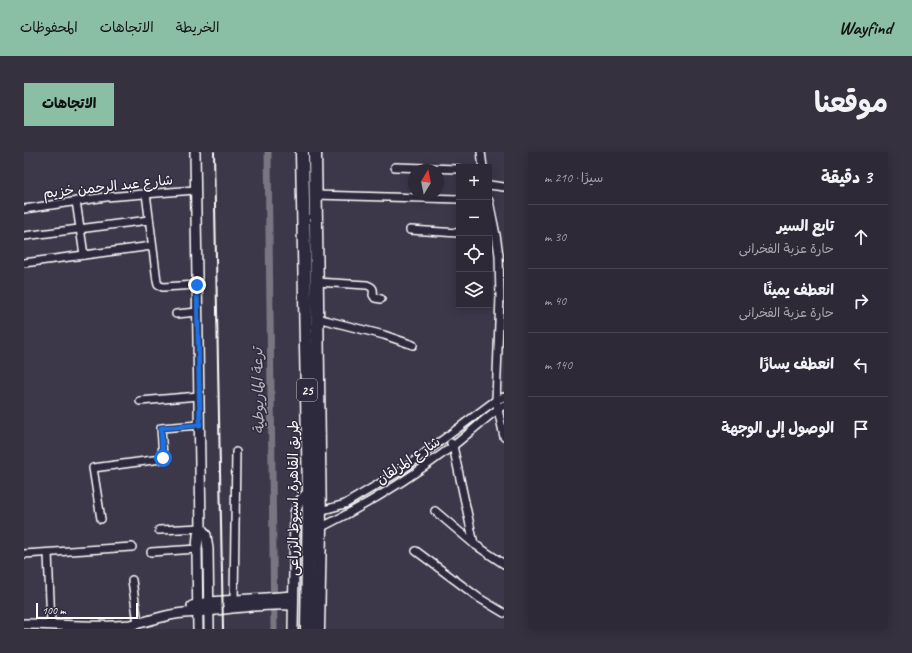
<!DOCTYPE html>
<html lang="ar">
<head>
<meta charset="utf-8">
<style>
	:root { --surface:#2d2937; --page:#35313f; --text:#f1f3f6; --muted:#a7a6ad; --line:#484552; --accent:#8abfa5 }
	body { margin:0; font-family:Caveat,"Playpen Sans Arabic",sans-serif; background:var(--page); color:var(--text); direction:rtl }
	.controls { position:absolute; right:12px; top:12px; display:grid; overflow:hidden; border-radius:0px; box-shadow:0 2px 10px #0003 }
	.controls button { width:36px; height:36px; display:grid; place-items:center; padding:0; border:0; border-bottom:1px solid var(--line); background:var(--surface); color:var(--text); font:20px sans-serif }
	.compass { position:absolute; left:384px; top:12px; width:36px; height:36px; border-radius:50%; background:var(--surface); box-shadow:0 2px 10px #0003; rotate:10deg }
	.scale { position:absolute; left:12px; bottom:10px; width:102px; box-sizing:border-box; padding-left:4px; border:2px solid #fff; border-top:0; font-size:11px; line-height:14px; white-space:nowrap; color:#fff; -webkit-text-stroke:3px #2f2a3d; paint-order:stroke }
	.stop { position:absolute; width:12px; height:12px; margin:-9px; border:3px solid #1a73e8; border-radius:50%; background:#fff }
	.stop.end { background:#1a73e8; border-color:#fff; box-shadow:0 1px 4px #0008 }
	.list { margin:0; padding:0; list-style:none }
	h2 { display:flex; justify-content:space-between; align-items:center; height:52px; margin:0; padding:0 16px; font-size:17px }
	h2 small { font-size:13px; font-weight:400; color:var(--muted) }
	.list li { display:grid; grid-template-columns:26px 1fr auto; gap:12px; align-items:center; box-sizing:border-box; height:64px; padding:0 16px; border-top:1px solid var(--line) }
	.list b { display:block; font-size:15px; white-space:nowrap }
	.list p { margin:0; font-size:13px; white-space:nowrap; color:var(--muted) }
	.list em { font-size:13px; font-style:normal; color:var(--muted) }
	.icon { flex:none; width:22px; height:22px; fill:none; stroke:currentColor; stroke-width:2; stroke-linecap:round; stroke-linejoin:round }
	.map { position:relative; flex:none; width:480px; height:477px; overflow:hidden; direction:ltr; border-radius:0px }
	header { display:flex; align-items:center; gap:24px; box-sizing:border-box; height:56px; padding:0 20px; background:var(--accent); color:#111 }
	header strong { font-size:19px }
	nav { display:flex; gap:22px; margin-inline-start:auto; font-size:14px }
	.intro { display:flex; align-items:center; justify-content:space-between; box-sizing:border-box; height:96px; padding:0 24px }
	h1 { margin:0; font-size:28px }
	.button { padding:10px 18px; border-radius:0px; background:var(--accent); color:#111; font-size:14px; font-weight:700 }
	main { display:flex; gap:24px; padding:0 24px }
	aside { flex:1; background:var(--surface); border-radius:0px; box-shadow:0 2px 10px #0003 }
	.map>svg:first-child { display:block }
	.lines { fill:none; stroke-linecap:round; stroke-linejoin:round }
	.canal { stroke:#797682; stroke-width:7 }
	.minor-casing { stroke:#fff; stroke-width:10 }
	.tertiary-casing { stroke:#fff; stroke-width:12 }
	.trunk-casing { stroke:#fff; stroke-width:15 }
	.minor { stroke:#2f2a3d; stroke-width:7 }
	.tertiary { stroke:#2f2a3d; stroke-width:9 }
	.trunk { stroke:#2f2a3d; stroke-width:12 }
	.rail { stroke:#fff; stroke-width:2 }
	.route { stroke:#1a73e8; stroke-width:5 }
	.labels { text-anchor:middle; stroke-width:3; stroke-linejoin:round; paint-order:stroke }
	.shield { fill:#2f2a3d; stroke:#c1bfc5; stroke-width:1 }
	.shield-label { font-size:13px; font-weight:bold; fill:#fff }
	.street-label { font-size:14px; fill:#fff; stroke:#2f2a3d }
	.water-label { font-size:15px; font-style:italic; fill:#b5b4ba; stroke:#2f2a3d }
</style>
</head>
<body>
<header>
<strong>Wayfind</strong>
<nav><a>الخريطة</a><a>الاتجاهات</a><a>المحفوظات</a></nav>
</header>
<div class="intro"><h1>موقعنا</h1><a class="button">الاتجاهات</a></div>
<main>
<aside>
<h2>3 دقيقة<small>سيرًا · 210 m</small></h2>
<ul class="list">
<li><svg class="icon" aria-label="ahead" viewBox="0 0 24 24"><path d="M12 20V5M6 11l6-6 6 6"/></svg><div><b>تابع السير</b><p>حارة عزبة الفخرانى</p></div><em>30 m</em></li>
<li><svg class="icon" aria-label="right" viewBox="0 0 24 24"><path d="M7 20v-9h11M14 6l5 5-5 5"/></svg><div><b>انعطف يمينًا</b><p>حارة عزبة الفخرانى</p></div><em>40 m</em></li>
<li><svg class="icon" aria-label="left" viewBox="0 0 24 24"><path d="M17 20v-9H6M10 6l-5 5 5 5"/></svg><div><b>انعطف يسارًا</b></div><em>140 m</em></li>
<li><svg class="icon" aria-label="arrive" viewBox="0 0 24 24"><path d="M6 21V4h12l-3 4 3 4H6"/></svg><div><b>الوصول إلى الوجهة</b></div></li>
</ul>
</aside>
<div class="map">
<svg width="480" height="477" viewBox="0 0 480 477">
	<rect width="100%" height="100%" fill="#3c3749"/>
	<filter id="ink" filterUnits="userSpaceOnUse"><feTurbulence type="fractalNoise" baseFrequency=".025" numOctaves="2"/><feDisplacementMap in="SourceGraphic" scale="8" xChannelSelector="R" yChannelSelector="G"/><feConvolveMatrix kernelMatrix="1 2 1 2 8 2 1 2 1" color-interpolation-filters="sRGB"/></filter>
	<g filter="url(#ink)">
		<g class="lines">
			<!-- canal -->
			<polyline class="canal" points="244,0 250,477"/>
			<defs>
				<g id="minor">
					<polyline points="457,0 459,15"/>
					<polyline points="371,15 435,17"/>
					<polyline points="465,33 480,35"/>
					<polyline points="122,41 133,129 134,133 139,135 173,133"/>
					<polyline points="291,43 435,47"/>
					<polyline points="52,49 60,103"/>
					<polyline points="465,49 472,83 475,103 476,145 472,248 480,285"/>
					<polyline points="0,57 82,45 171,38"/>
					<polyline points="386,78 435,81"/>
					<polyline points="0,84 125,68"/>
					<polyline points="0,111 128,94"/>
					<path d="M292,130l51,3c6,2 7,4 6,10l2,3 6,1"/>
					<polyline points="152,162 174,160"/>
					<polyline points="293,166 360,183 389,193"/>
					<polyline points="116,249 175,244"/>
					<polyline points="427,291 429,294 450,392"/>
					<polyline points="296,359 321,352 378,318 472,248 480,245"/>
					<polyline points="411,359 450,392 480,412"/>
					<polyline points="77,367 69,316 137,307 139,304 137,276 175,273"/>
					<path d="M296,376c47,-23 92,-51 133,-82 18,-14 33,-29 51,-41"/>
					<polyline points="135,378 177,376"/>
					<polyline points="392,399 455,446 480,461"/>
					<polyline points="127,400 173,397"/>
					<polyline points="24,401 27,472"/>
					<polyline points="0,402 108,395"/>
					<polyline points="108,428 114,471"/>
					<polyline points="210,448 212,300"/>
				</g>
				<g id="tertiary">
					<polyline points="171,0 177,376 174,383 173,397 174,477"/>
					<polyline points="177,376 182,383 184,397 185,477"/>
					<polyline points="168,454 185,450 269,444"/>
					<path d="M0,472c35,0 71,5 106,1 18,-3 36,-11 54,-12 36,-2 72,-10 109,-8"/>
					<polyline points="269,477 271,361 275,350 285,339"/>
				</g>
				<g id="trunk">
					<polyline points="278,0 285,339 283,477"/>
					<polyline points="291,0 296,376 294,477"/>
				</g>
			</defs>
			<!-- minor casing -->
			<use href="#minor" class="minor-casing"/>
			<!-- tertiary casing -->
			<use href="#tertiary" class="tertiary-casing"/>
			<!-- trunk casing -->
			<use href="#trunk" class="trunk-casing"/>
			<!-- minor -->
			<use href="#minor" class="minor"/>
			<!-- tertiary -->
			<use href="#tertiary" class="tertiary"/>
			<!-- trunk -->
			<use href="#trunk" class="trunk"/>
			<!-- rail -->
			<polyline class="rail" points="190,0 199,477"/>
		</g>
	</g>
	<g class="lines" filter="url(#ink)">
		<!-- route -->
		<polyline class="route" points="139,306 137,276 176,273 173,133"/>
	</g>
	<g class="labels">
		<!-- shield labels -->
		<rect class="shield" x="273" y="227" width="20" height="22" rx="3"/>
		<g class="shield-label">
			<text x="283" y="243">25</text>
		</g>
		<!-- street labels -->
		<g class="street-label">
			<text transform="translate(84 34) rotate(-6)" y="5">شارع عبد الرحمن خزيم</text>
			<text transform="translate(384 308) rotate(-34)" y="5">شارع المزلقان</text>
			<text transform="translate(269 346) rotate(-90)" y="5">طريق القاهرة, اسيوط الزراعى</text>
		</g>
		<!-- water labels -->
		<g class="water-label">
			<text transform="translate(234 239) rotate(-91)" y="5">ترعة الماريوطية</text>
		</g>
	</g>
</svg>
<div class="controls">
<button>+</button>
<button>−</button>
<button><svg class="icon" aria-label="locate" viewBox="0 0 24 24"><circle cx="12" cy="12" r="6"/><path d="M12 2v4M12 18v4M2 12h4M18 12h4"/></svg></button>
<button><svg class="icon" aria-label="layers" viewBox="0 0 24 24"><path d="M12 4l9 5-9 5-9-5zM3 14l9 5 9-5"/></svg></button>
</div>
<svg class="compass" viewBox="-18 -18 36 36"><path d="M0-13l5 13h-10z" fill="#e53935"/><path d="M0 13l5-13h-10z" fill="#a7a6ad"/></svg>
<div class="scale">100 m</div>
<div class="stop" style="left:139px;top:306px"></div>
<div class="stop end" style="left:173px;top:133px"></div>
</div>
</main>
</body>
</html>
